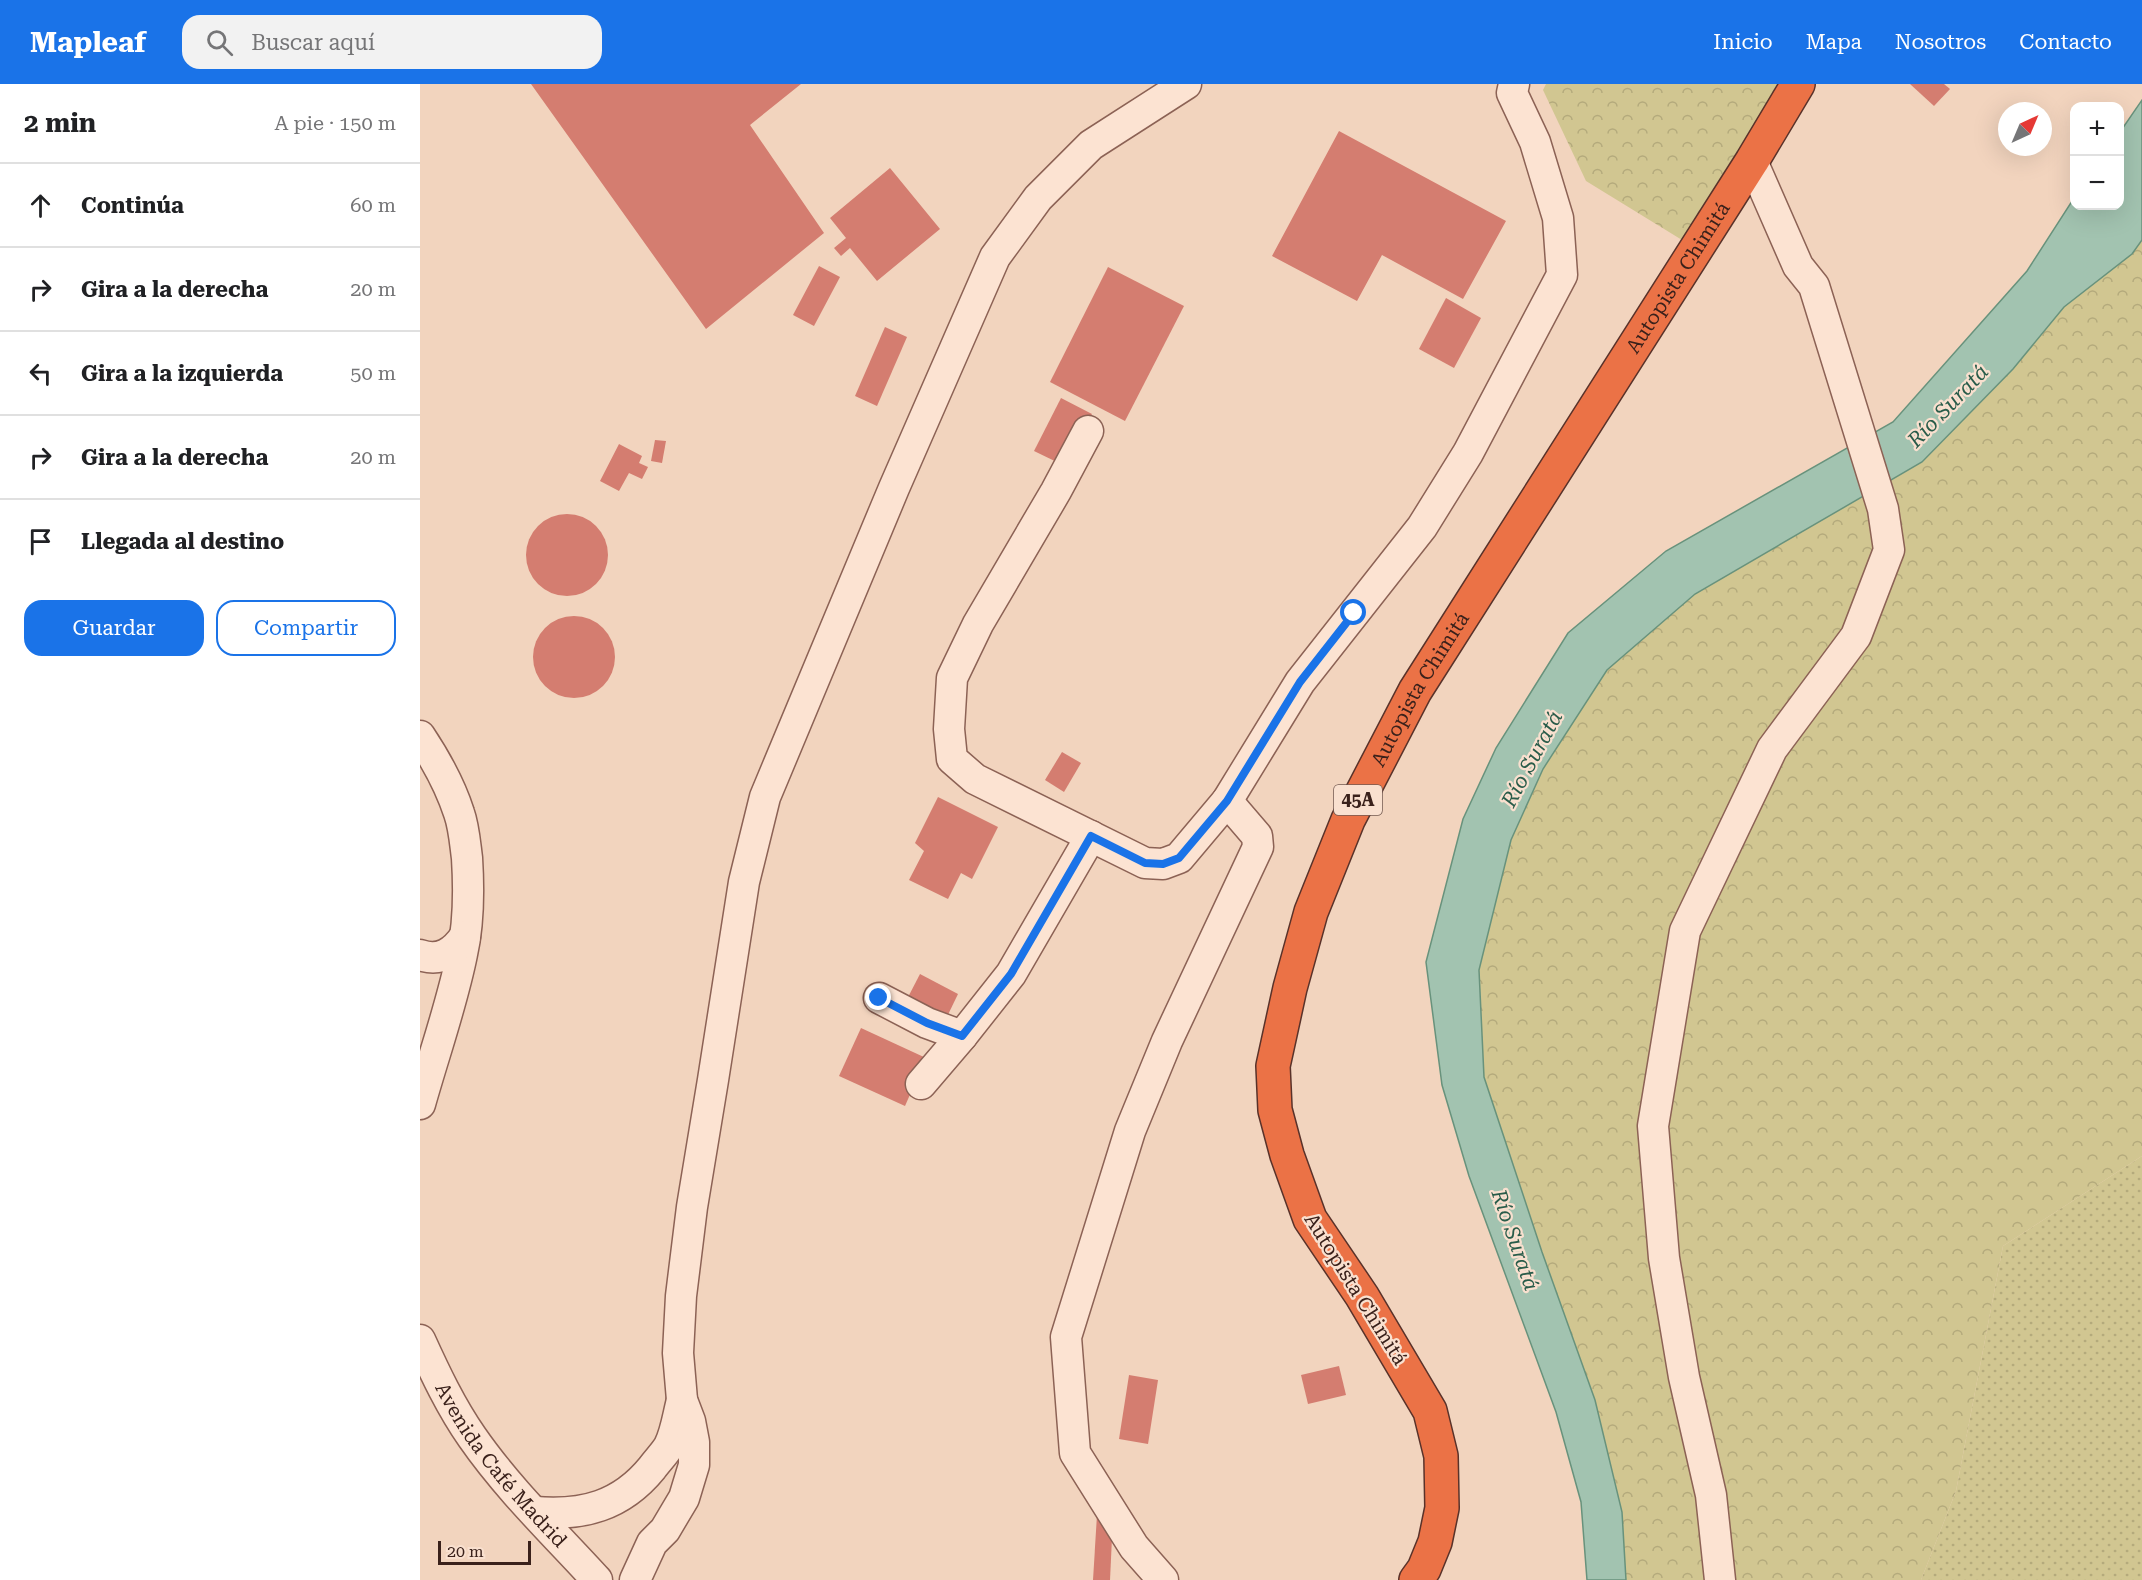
<!DOCTYPE html>
<html lang="es">
<head>
<meta charset="utf-8">
<style>
	:root { --surface:#fff; --page:#f2f2f2; --text:#202124; --muted:#757577; --line:#e0e0e0; --accent:#1a73e8 }
	body { margin:0; font-family:"Roboto Serif",serif; background:var(--page); color:var(--text) }
	.controls { position:absolute; right:18px; top:18px; display:grid; overflow:hidden; border-radius:12px; box-shadow:0 6px 24px #0002 }
	.controls button { width:54px; height:54px; display:grid; place-items:center; padding:0; border:0; border-bottom:2px solid var(--line); background:var(--surface); color:var(--text); font:30px sans-serif }
	.compass { position:absolute; left:1578px; top:18px; width:54px; height:54px; border-radius:50%; background:var(--surface); box-shadow:0 6px 24px #0002; rotate:44deg }
	.scale { position:absolute; left:18px; bottom:15px; width:93px; box-sizing:border-box; padding-left:6px; border:3px solid #3a211b; border-top:0; font-size:16px; line-height:21px; white-space:nowrap; color:#3a211b; -webkit-text-stroke:4px #f9e0cf; paint-order:stroke }
	.stop { position:absolute; width:18px; height:18px; margin:-14px; border:4px solid #1a73e8; border-radius:50%; background:#fff }
	.stop.end { background:#1a73e8; border-color:#fff; box-shadow:0 2px 6px #0008 }
	.list { margin:0; padding:0; list-style:none }
	h2 { display:flex; justify-content:space-between; align-items:center; height:78px; margin:0; padding:0 24px; font-size:26px }
	h2 small { font-size:20px; font-weight:400; color:var(--muted) }
	.list li { display:grid; grid-template-columns:39px 1fr auto; gap:18px; align-items:center; box-sizing:border-box; height:84px; padding:0 24px; border-top:2px solid var(--line) }
	.list b { display:block; font-size:22px; white-space:nowrap }
	.list em { font-size:20px; font-style:normal; color:var(--muted) }
	.actions { display:flex; gap:12px; padding:18px 24px }
	.actions a { flex:1; padding:14px 0; border:2px solid var(--accent); border-radius:18px; text-align:center; font-size:21px; color:var(--accent) }
	.actions .main { background:var(--accent); color:#fff }
	.icon { flex:none; width:33px; height:33px; fill:none; stroke:currentColor; stroke-width:2; stroke-linecap:round; stroke-linejoin:round }
	.map { position:relative; flex:none; width:1722px; height:1496px; overflow:hidden }
	header { display:flex; align-items:center; gap:36px; box-sizing:border-box; height:84px; padding:0 30px; background:var(--accent); color:#fff }
	header strong { font-size:28px }
	nav { display:flex; gap:33px; margin-inline-start:auto; font-size:21px }
	.search { width:420px; height:54px; background:var(--page); display:flex; align-items:center; gap:15px; box-sizing:border-box; padding:0 21px; border-radius:18px; color:var(--muted); font-size:22px }
	main { display:flex }
	aside { flex:1; background:var(--surface) }
	.map>svg:first-child { display:block }
	.grass { fill:url(#grass-dots) }
	.forest { fill:url(#forest-crowns) }
	.water { fill:#a2c3b0; stroke:#68927c; stroke-width:1.5 }
	.building { fill:#d47d70 }
	.lines { fill:none; stroke-linecap:round; stroke-linejoin:round }
	.minor-casing { stroke:#8c6255; stroke-width:33 }
	.highway-casing { stroke:#59322a; stroke-width:36 }
	.minor { stroke:#fce3d2; stroke-width:30 }
	.highway { stroke:#eb7246; stroke-width:33 }
	.route { stroke:#1a73e8; stroke-width:8 }
	.labels { text-anchor:middle; stroke-width:4.5; stroke-linejoin:round; paint-order:stroke }
	.shield { fill:#f9e0cf; stroke:#735a51; stroke-width:1.5 }
	.shield-label { font-size:18px; font-weight:bold; fill:#3a211b }
	.street-label { font-size:20px; fill:#3a211b; stroke:#f9e0cf }
	.water-label { font-size:21px; font-style:italic; fill:#295c4a; stroke:#f9e0cf }
</style>
</head>
<body>
<header>
<strong>Mapleaf</strong>
<div class="search"><svg class="icon" aria-label="search" viewBox="0 0 24 24"><circle cx="10" cy="10" r="6"/><path d="M15 15l6 6"/></svg>Buscar aquí</div>
<nav><a>Inicio</a><a>Mapa</a><a>Nosotros</a><a>Contacto</a></nav>
</header>
<main>
<aside>
<h2>2 min<small>A pie · 150 m</small></h2>
<ul class="list">
<li><svg class="icon" aria-label="ahead" viewBox="0 0 24 24"><path d="M12 20V5M6 11l6-6 6 6"/></svg><div><b>Continúa</b></div><em>60 m</em></li>
<li><svg class="icon" aria-label="right" viewBox="0 0 24 24"><path d="M7 20v-9h11M14 6l5 5-5 5"/></svg><div><b>Gira a la derecha</b></div><em>20 m</em></li>
<li><svg class="icon" aria-label="left" viewBox="0 0 24 24"><path d="M17 20v-9H6M10 6l-5 5 5 5"/></svg><div><b>Gira a la izquierda</b></div><em>50 m</em></li>
<li><svg class="icon" aria-label="right" viewBox="0 0 24 24"><path d="M7 20v-9h11M14 6l5 5-5 5"/></svg><div><b>Gira a la derecha</b></div><em>20 m</em></li>
<li><svg class="icon" aria-label="arrive" viewBox="0 0 24 24"><path d="M6 21V4h12l-3 4 3 4H6"/></svg><div><b>Llegada al destino</b></div></li>
</ul>
<div class="actions"><a class="main">Guardar</a><a>Compartir</a></div>
</aside>
<div class="map">
<svg width="1722" height="1496" viewBox="0 0 1722 1496">
	<defs>
		<pattern id="grass-dots" width="8" height="8" patternUnits="userSpaceOnUse" patternTransform="scale(1.5)"><rect width="8" height="8" fill="#d1c691"/><path d="M2 2h.1M6 6h.1" fill="none" stroke="#b4aa7c" stroke-width="1.8" stroke-linecap="round"/></pattern>
		<pattern id="forest-crowns" width="20" height="18" patternUnits="userSpaceOnUse" patternTransform="scale(1.5)"><rect width="20" height="18" fill="#d1c691"/><path d="M2 6a3 3 0 1 1 6 0M12 15a3 3 0 1 1 6 0" fill="none" stroke="#b4aa7c"/></pattern>
	</defs>
	<rect width="100%" height="100%" fill="#f2d4be"/>
	<!-- grass -->
	<polygon class="grass" points="1722,1072 1722,1496 1501,1496 1536,1407 1583,1162"/>
	<!-- forest -->
	<g class="forest">
		<polygon points="1126,0 1359,0 1262,156 1166,97 1123,6"/>
		<polygon points="1722,156 1722,1072 1583,1162 1536,1407 1501,1496 1206,1496 1202,1428 1175,1316 1122,1168 1064,993 1059,886 1091,756 1123,685 1187,586 1275,510 1502,378 1593,285 1644,223 1712,170"/>
	</g>
	<!-- water -->
	<polygon class="water" points="1722,16 1722,156 1712,170 1644,223 1593,285 1502,378 1275,510 1187,586 1123,685 1091,756 1059,886 1064,993 1122,1168 1175,1316 1202,1428 1206,1496 1167,1496 1161,1418 1136,1328 1049,1092 1022,1001 1006,878 1043,735 1076,664 1148,549 1246,467 1473,338 1607,187 1654,114 1654,122 1700,122 1700,48"/>
	<!-- building -->
	<g class="building">
		<polygon points="111,0 381,0 330,41 404,149 286,245"/>
		<polygon points="1490,0 1524,0 1530,5 1514,22"/>
		<polygon points="919,47 1086,137 1043,215 962,171 937,217 852,172"/>
		<polygon points="470,84 520,145 457,197 430,164 421,172 414,164 426,154 410,134"/>
		<polygon points="399,182 420,193 394,242 373,231"/>
		<polygon points="688,183 764,222 705,337 630,298"/>
		<polygon points="1026,214 1061,234 1034,284 999,265"/>
		<polygon points="465,243 487,253 457,322 435,312"/>
		<polygon points="641,314 672,330 645,382 614,367"/>
		<polygon points="235,356 246,357 242,379 231,377"/>
		<polygon points="199,360 222,372 219,379 228,383 222,395 209,389 199,407 180,397"/>
		<circle cx="147" cy="471" r="41"/>
		<circle cx="154" cy="573" r="41"/>
		<polygon points="642,668 661,679 644,708 625,696"/>
		<polygon points="518,713 578,743 552,795 541,789 528,815 489,796 504,767 495,759"/>
		<polygon points="500,890 538,910 524,939 485,919"/>
		<polygon points="441,944 506,974 485,1022 419,992"/>
		<polygon points="919,1282 926,1311 888,1320 881,1291"/>
		<polygon points="709,1291 738,1296 728,1360 699,1355"/>
		<polygon points="677,1431 693,1432 690,1496 673,1496"/>
	</g>
	<g class="lines">
		<defs>
			<g id="minor">
				<polyline points="668,347 636,407 558,540 532,594 529,645 532,675 555,695 725,779 743,780 759,774 807,717 880,598 1002,443 1048,369 1142,191 1138,134 1115,58 1092,9 1094,0"/>
				<path d="M0,652c16,24 30,49 39,77 5,14 6,30 8,45 2,32 2,65 -5,96 -10,50 -28,100 -42,150"/>
				<path d="M0,871c20,7 34,-3 45,-19"/>
				<polyline points="459,914 507,939 542,952 591,890 671,752"/>
				<polyline points="501,1000 542,952"/>
				<path id="s1" d="M0,1256c15,33 31,67 52,97 36,52 83,97 125,143"/>
				<path d="M115,1428c48,4 86,-6 117,-44 5,-7 13,-15 17,-22 7,-14 9,-31 13,-46"/>
				<polyline points="215,1496 232,1459 245,1446 264,1414 274,1381 274,1358 270,1337 262,1316 258,1269 261,1212 272,1123 293,996 324,798 345,713 474,404 575,173 618,114 671,61 766,0"/>
				<polyline points="743,1496 714,1463 655,1369 646,1253 710,1047 747,957 838,763 837,752 807,717"/>
				<polyline points="1300,1496 1291,1411 1264,1293 1244,1174 1233,1042 1265,847 1352,665 1436,552 1469,466 1463,425 1394,202 1378,182 1332,77"/>
			</g>
			<g id="highway">
				<path id="s2" d="M996,1496l8,-11 11,-27 7,-34 -1,-52 -11,-45 -68,-115 -52,-77 -23,-64 -12,-45 -2,-44 17,-78 21,-76 37,-92 67,-129 337,-530 46,-77"/>
			</g>
		</defs>
		<!-- minor casing -->
		<use href="#minor" class="minor-casing"/>
		<!-- highway casing -->
		<use href="#highway" class="highway-casing"/>
		<!-- minor -->
		<use href="#minor" class="minor"/>
		<!-- highway -->
		<use href="#highway" class="highway"/>
	</g>
	<g class="lines">
		<!-- route -->
		<polyline class="route" points="459,914 507,939 542,952 591,890 671,752 725,779 743,780 759,774 807,717 880,598 934,529"/>
	</g>
	<g class="labels">
		<!-- shield labels -->
		<rect class="shield" x="914" y="701" width="48" height="30" rx="4.5"/>
		<g class="shield-label">
			<text x="938" y="722">45A</text>
		</g>
		<!-- street labels -->
		<g class="street-label">
			<text dy="7" stroke="none"><textPath href="#s2" startOffset="1454">Autopista Chimitá</textPath></text>
			<text dy="7" stroke="none"><textPath href="#s2" startOffset="968">Autopista Chimitá</textPath></text>
			<text transform="translate(936 1205) rotate(58)" y="7">Autopista Chimitá</text>
			<text dy="7" stroke="none"><textPath href="#s1" startOffset="150">Avenida Café Madrid</textPath></text>
		</g>
		<!-- water labels -->
		<g class="water-label">
			<text transform="translate(1528 322) rotate(-46)" y="7">Río Suratá</text>
			<text transform="translate(1112 675) rotate(-62)" y="7">Río Suratá</text>
			<text transform="translate(1095 1156) rotate(71)" y="7">Río Suratá</text>
		</g>
	</g>
</svg>
<div class="controls">
<button>+</button>
<button>−</button>
</div>
<svg class="compass" viewBox="-18 -18 36 36"><path d="M0-13l5 13h-10z" fill="#e53935"/><path d="M0 13l5-13h-10z" fill="#757577"/></svg>
<div class="scale">20 m</div>
<div class="stop" style="left:934px;top:529px"></div>
<div class="stop end" style="left:459px;top:914px"></div>
</div>
</main>
</body>
</html>
